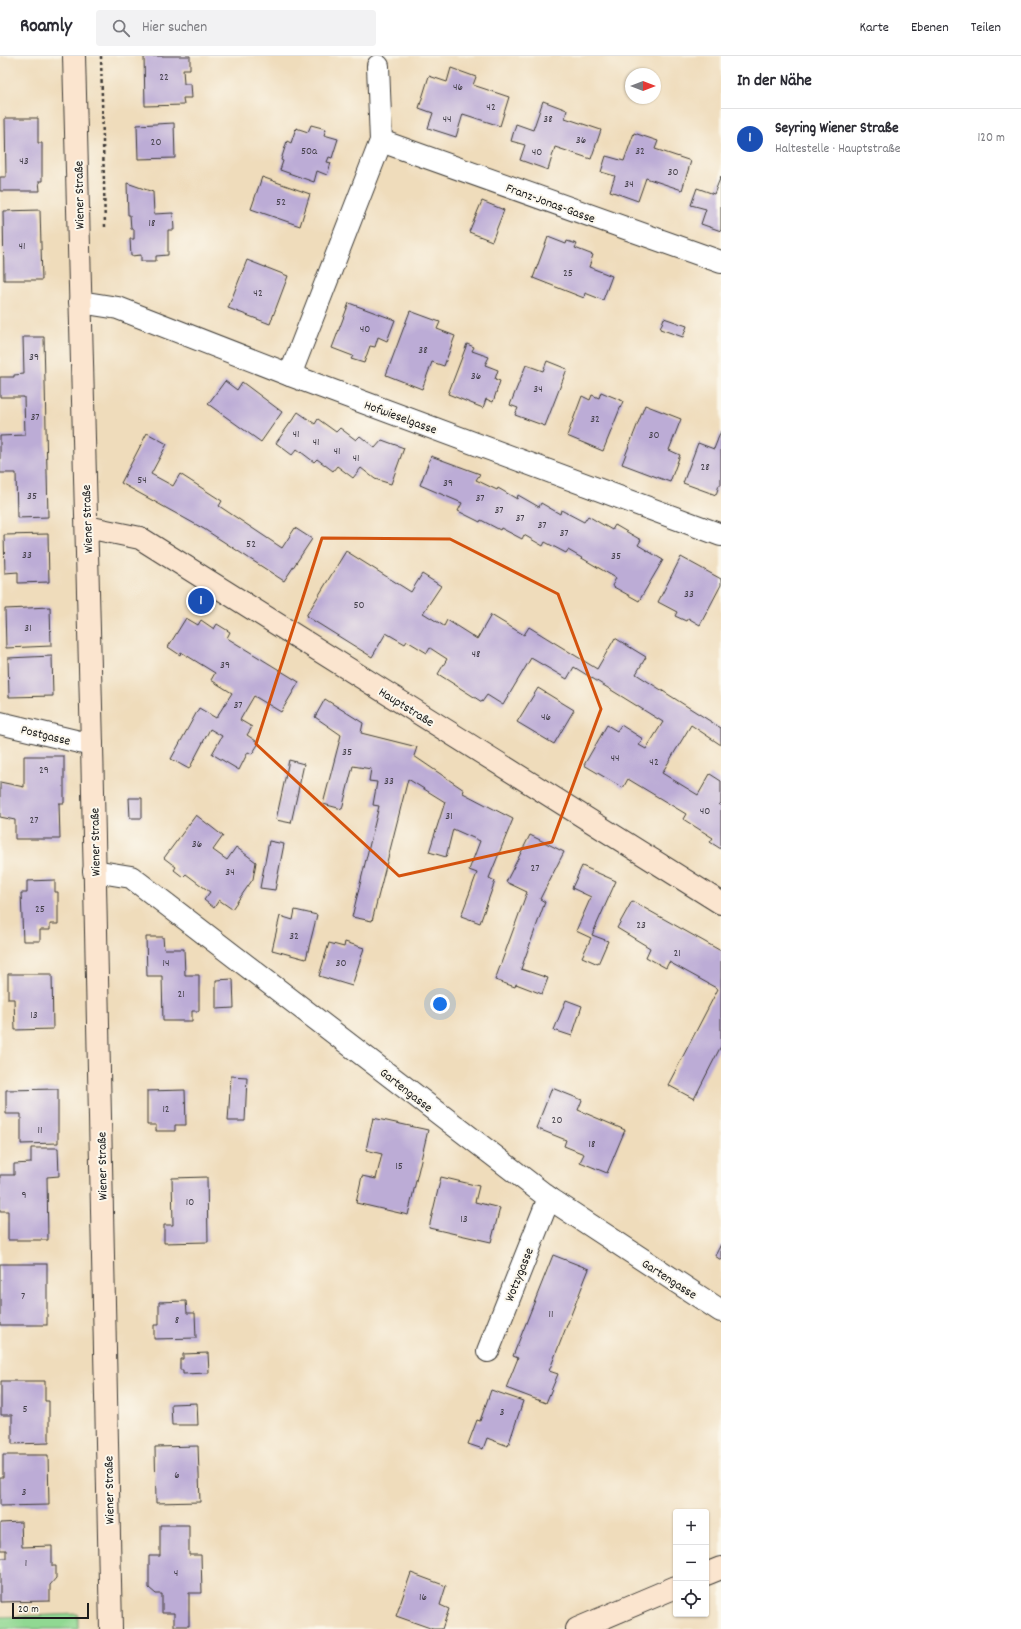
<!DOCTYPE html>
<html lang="de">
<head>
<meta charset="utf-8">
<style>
	:root { --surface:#fff; --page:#f2f2f3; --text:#2b2b33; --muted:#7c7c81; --line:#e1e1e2; --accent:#1a73e8 }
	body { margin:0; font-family:Dekko,sans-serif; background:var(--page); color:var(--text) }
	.controls { position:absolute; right:12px; bottom:12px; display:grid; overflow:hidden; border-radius:4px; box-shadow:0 1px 3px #0004 }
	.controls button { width:36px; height:36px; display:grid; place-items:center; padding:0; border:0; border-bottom:1px solid var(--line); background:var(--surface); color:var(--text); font:20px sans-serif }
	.compass { position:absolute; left:625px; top:12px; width:36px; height:36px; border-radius:50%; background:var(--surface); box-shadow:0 1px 3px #0004; rotate:90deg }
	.scale { position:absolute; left:12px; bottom:10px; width:77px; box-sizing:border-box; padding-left:4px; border:2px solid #1c1c1c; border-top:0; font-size:11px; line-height:14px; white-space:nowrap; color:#1c1c1c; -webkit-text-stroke:3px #fbf7ec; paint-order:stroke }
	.you { position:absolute; left:440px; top:948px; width:14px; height:14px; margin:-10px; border:3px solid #fff; border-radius:50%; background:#1a73e8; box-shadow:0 0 0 6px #1a73e833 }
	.badge { display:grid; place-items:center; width:26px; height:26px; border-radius:50%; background:var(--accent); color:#fff; font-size:13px; font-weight:700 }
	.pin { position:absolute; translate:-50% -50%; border:2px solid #fff; box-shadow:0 1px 4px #0006 }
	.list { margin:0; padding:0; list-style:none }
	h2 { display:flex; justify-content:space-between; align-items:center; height:52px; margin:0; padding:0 16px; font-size:17px }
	h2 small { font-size:13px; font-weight:400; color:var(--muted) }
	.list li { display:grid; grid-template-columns:26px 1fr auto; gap:12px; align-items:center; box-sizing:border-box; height:60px; padding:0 16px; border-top:1px solid var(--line) }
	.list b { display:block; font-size:15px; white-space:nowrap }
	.list p { margin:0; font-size:13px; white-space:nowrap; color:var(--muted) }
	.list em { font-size:13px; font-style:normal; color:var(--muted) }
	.icon { flex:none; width:22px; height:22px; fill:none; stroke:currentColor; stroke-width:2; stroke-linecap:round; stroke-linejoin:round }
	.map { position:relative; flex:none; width:721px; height:1573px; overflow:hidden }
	header { display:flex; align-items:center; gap:24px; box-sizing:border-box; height:56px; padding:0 20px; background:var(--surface); border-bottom:1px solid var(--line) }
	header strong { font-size:19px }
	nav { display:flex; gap:22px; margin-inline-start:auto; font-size:14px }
	.search { width:280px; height:36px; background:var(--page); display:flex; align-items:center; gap:10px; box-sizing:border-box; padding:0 14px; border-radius:4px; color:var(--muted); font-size:15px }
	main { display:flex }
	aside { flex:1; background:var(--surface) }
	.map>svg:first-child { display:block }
	.green { fill:#90d892; stroke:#567a57 }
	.building { fill:#bcacd6 }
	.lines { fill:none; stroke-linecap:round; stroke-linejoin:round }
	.street-casing { stroke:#3c3934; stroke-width:24 }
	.secondary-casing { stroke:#3c3934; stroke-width:24 }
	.path { stroke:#3c3934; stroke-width:2.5; stroke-dasharray:3 3; stroke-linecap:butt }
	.street { stroke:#fff; stroke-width:22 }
	.secondary { stroke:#fbe5cf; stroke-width:22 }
	.marked { fill:none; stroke:#d4530e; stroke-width:3; stroke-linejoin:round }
	.labels { text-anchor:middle; stroke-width:4; stroke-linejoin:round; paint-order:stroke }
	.number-label { font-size:11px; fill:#44404a }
	.street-label { font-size:13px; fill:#1c1c1c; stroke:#fbf7ec }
</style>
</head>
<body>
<header>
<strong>Roamly</strong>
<div class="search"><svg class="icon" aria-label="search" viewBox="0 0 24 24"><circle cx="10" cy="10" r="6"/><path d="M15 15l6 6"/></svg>Hier suchen</div>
<nav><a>Karte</a><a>Ebenen</a><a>Teilen</a></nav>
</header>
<main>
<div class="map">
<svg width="721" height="1573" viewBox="0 0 721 1573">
	<rect width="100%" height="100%" fill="#fbf7ec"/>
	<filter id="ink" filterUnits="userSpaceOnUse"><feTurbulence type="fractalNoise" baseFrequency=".025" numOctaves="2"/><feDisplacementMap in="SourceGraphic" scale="8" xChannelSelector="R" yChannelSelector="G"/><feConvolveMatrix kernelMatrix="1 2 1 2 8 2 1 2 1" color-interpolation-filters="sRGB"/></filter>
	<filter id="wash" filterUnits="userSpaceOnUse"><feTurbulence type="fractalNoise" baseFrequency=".012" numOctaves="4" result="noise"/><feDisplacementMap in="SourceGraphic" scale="16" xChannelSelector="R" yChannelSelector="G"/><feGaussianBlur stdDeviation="0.9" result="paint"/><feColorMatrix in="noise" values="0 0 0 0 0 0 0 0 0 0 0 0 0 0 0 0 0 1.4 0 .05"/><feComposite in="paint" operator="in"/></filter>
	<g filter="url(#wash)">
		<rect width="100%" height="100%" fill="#efdcbb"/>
		<!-- green -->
		<polygon class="green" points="78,1558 78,1573 0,1573 0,1561"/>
		<g id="blocks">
			<!-- building -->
			<g class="building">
				<polygon points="144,0 190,0 190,13 183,13 184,28 191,28 192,42 183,42 184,49 145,50"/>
				<polygon points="451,12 476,21 473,29 509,41 500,70 463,58 456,81 428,72 433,57 419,52 429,20 447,26"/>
				<polygon points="543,45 567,54 565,62 601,74 591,103 555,91 548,114 520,104 525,89 511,85 516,68 533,74"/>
				<polygon points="5,62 38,62 38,87 42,87 42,125 39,125 40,135 0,135 0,121 6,121"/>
				<polygon points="174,67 175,102 138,103 137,69"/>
				<polygon points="311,69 326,73 324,79 338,83 332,102 329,101 327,106 331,107 327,119 317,115 314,126 280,114 283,105 281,104 287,85 291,87 296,72 308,76"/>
				<polygon points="634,77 658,85 655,93 691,105 682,134 646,122 638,145 610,135 615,120 601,116 606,100 624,105"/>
				<polygon points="721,120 721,175 701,168 706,153 691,149 697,132 714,138"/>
				<polygon points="262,121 310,138 300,170 251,153"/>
				<polygon points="127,127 153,136 154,158 173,157 174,174 168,174 168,199 156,200 156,205 141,205 141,199 131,200 130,183 134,183 134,173 131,173 130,159 128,159"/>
				<polygon points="482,145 504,154 492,185 469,176"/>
				<polygon points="40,154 42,224 4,224 3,155"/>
				<polygon points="548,181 566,188 567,185 577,188 575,192 593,199 589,211 612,220 603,244 585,237 584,242 533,222"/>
				<polygon points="247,204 288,220 270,268 228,252"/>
				<polygon points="349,247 395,264 387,285 378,281 375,291 370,290 364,307 351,303 353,300 332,292"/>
				<polygon points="410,255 440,266 437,273 455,280 444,310 432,306 422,333 386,319"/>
				<polygon points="664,262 687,270 683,281 660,273"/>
				<polygon points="23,281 44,281 48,461 17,462 16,417 0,417 0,380 25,379 24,341 0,341 0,321 14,321 14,319 24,318"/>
				<polygon points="467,288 474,291 472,295 489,301 485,309 498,314 495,323 500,325 493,346 486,343 483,352 448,338"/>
				<polygon points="547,305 567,313 545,370 515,359 518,352 510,349 526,309 543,315"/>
				<polygon points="225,325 237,334 242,326 282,356 261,386 208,348"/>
				<polygon points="601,336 623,345 603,395 567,380 582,340 590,344 592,339 599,342"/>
				<polygon points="645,349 681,363 669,394 680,399 670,426 622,408"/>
				<polygon points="298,356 315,368 318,363 336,376 340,372 356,384 360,380 375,392 382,384 404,392 391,428 375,423 361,412 353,422 337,410 333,415 317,403 314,406 297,393 292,399 276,387"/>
				<polygon points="721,375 721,429 719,429 716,439 683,427 698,387 714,393"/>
				<polygon points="147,377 167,388 151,418 173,430 180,418 222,445 219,450 282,492 295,472 312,483 284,525 204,473 121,427"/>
				<polygon points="431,400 480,418 476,424 497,434 498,432 517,443 518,439 539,451 541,447 560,458 561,454 584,466 588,460 612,474 615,469 641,484 638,489 663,504 639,545 612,530 616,522 568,494 566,497 545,486 543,490 524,479 522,483 501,472 500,474 481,464 480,466 458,455 462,447 420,429"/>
				<polygon points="48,478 49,526 18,527 18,516 5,517 4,479"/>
				<polygon points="346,495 411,536 422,518 441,530 423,557 444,570 447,564 477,583 491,559 524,579 529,571 597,613 615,582 646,601 636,618 721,672 721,689 691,669 662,717 698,739 710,718 721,725 721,747 719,749 721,750 721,793 710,786 713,782 683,763 686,758 628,723 623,732 584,709 607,669 617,675 621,669 643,683 639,689 646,693 663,666 574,611 567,623 531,602 503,649 487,639 482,646 438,618 447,603 430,592 427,597 407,585 405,588 386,577 372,601 306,560"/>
				<polygon points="681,501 721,523 721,529 700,569 688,562 686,565 675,560 677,556 658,546"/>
				<polygon points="50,551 51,590 6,592 5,553"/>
				<polygon points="186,562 198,569 201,564 214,573 217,568 230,576 227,582 299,626 281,656 254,640 240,664 252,671 247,679 259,687 252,698 248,696 239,714 212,698 222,680 210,673 189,713 171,703 199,652 216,662 232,637 211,624 215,617 181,596 180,599 168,591"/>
				<polygon points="52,600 53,640 9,641 8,602"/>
				<polygon points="538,632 574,654 554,688 517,666"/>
				<polygon points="325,643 363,667 361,677 417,691 414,700 464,734 463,737 513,763 489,822 495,825 480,867 461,860 477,817 469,814 480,785 453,773 446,801 429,796 445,746 408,723 372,865 352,861 379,750 373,749 377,726 369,725 371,713 353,710 342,753 323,748 341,679 315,661"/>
				<polygon points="24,700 64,700 64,747 59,747 60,783 15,783 15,764 0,761 0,726 24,731"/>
				<polygon points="289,704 304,708 291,767 276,764"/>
				<polygon points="129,742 142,742 142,762 130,762"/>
				<polygon points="196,759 223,780 213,794 227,804 236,791 256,806 253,823 232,853 219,844 214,852 204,844 210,836 186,818 183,821 174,814 176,811 164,802"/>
				<polygon points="530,779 564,796 540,843 545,846 521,913 548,922 542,938 516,928 515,931 495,924 527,836 506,826"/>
				<polygon points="269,785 284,788 275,834 260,832"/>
				<polygon points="582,810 616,825 592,879 608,885 598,908 582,901 591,882 576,875 591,841 572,832"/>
				<polygon points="55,824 55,836 58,836 58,868 50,868 50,874 40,874 40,885 23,885 21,837 27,837 27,825"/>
				<polygon points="632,845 721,895 721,990 694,1043 668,1029 718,933 669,906 666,912 646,901 650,892 617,872"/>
				<polygon points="295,854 317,859 306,903 272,894 280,860 293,864"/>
				<polygon points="146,881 163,881 164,893 184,893 185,919 199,919 199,955 192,955 192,965 163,965 162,920 147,920"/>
				<polygon points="345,886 364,892 352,930 319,920 329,887 344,891"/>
				<polygon points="8,918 52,918 53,973 15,974 14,943 8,943"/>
				<polygon points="233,923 234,952 216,953 216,924"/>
				<polygon points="566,944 582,950 572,980 554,974"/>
				<polygon points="231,1020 247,1021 245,1065 228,1065"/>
				<polygon points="552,1032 582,1044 578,1054 625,1074 607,1117 580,1106 584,1098 564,1090 566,1084 536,1072"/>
				<polygon points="58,1033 58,1087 21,1088 21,1058 6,1058 6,1034"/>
				<polygon points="185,1034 186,1069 175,1069 175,1075 156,1075 156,1069 147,1069 147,1035"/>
				<polygon points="373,1062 428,1074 408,1159 356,1147 362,1120 376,1123 382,1098 366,1094"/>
				<polygon points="31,1092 58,1092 59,1120 47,1121 48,1184 8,1184 8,1155 0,1155 0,1119 14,1119 14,1108 31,1107"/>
				<polygon points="207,1121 208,1186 164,1187 164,1169 173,1169 172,1122"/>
				<polygon points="441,1121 479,1130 475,1146 500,1152 491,1186 429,1172"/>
				<polygon points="721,1188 721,1204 715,1200"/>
				<polygon points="553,1199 589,1213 549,1315 558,1318 546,1347 506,1332 518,1302 513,1300"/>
				<rect x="0" y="1208" width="47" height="61"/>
				<polygon points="186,1245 187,1257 195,1257 196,1282 154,1283 154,1269 159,1269 159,1246"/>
				<polygon points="208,1297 209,1317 183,1318 183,1314 180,1314 180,1303 183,1303 183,1298"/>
				<polygon points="1,1325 45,1325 45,1345 49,1345 49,1387 12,1388 12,1359 1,1359"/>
				<polygon points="491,1334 523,1345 508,1390 487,1382 483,1393 468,1388 477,1364 480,1365"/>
				<polygon points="197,1347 198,1369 172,1369 171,1348"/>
				<polygon points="198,1390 200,1446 156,1447 155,1391"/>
				<polygon points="3,1399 48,1399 49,1449 0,1450 0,1421 3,1421"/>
				<polygon points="21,1466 22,1491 52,1490 52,1510 56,1510 56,1522 50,1529 50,1545 0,1546 0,1502 6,1502 6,1494 0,1494 0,1467"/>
				<polygon points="160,1469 189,1469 189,1499 201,1499 202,1537 189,1537 189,1570 174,1570 174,1557 162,1557 162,1538 156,1538 149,1532 149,1500 160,1500"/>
				<polygon points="411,1517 446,1530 440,1549 449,1553 442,1573 433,1573 396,1560"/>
			</g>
		</g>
	</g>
	<g filter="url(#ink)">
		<use href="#blocks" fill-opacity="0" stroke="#3c3934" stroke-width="1"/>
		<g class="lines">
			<defs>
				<g id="street">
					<polyline points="381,85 721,206"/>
					<polyline points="80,246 118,252 290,319 721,479"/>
					<polyline points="290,319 381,85 378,10"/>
					<polyline points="0,667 92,689"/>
					<polyline points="94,815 131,821 549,1142 721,1255"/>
					<polyline points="488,1295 549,1142"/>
				</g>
				<g id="secondary">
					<polyline points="74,0 92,689 111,1573"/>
					<polyline points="87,471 140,482 721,847"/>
					<polyline points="706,1518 721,1512"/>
					<polyline points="577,1573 676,1531"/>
				</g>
			</defs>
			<!-- street casing -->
			<use href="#street" class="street-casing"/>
			<!-- secondary casing -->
			<use href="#secondary" class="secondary-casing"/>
			<!-- path -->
			<polyline class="path" points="101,0 105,171"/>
			<!-- street -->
			<use href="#street" class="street"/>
			<!-- secondary -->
			<use href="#secondary" class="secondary"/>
		</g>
	</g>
	<!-- marked area -->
	<path class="marked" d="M322,482l128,1 108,55 43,115 -49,133 -153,34 -143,-132z"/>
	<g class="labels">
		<!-- number labels -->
		<g class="number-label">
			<text x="164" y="24">22</text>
			<text x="458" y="34">46</text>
			<text x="491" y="54">42</text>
			<text x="447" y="66">44</text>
			<text x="548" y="66">38</text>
			<text x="581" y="87">36</text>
			<text x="156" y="89">20</text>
			<text x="309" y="98">50a</text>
			<text x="640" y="98">32</text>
			<text x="537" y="99">40</text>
			<text x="24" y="108">43</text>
			<text x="673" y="119">30</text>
			<text x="629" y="131">34</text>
			<text x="281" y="149">52</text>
			<text x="152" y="170">18</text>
			<text x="22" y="193">41</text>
			<text x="568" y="220">25</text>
			<text x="258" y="240">42</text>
			<text x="365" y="276">40</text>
			<text x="423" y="297">38</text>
			<text x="34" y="304">39</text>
			<text x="476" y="323">36</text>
			<text x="538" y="336">34</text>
			<text x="35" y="364">37</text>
			<text x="595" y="366">32</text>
			<text x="296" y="381">41</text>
			<text x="654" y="382">30</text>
			<text x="316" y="389">41</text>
			<text x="337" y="398">41</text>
			<text x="356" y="405">41</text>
			<text x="705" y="414">28</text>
			<text x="142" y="427">54</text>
			<text x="448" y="430">39</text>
			<text x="32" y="443">35</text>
			<text x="480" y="445">37</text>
			<text x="499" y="457">37</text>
			<text x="520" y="465">37</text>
			<text x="542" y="472">37</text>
			<text x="564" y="480">37</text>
			<text x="251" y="491">52</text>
			<text x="27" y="502">33</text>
			<text x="616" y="503">35</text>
			<text x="689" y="541">33</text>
			<text x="359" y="552">50</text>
			<text x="28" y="575">31</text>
			<text x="476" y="601">48</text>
			<text x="225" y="612">39</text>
			<text x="238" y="652">37</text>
			<text x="546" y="664">46</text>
			<text x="347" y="699">35</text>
			<text x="615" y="705">44</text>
			<text x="654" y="709">42</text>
			<text x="44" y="717">29</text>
			<text x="389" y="728">33</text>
			<text x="705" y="758">40</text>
			<text x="449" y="763">31</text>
			<text x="34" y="767">27</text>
			<text x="197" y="791">36</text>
			<text x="535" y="815">27</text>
			<text x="230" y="819">34</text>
			<text x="40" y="856">25</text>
			<text x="641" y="872">23</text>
			<text x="294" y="883">32</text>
			<text x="677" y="900">21</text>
			<text x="166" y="910">14</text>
			<text x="341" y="910">30</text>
			<text x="181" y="941">21</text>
			<text x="34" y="962">13</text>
			<text x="166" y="1056">12</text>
			<text x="557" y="1067">20</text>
			<text x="40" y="1077">11</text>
			<text x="592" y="1091">18</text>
			<text x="399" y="1113">15</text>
			<text x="24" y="1142">9</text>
			<text x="190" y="1149">10</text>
			<text x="464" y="1166">13</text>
			<text x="23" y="1243">7</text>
			<text x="551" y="1261">11</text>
			<text x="177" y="1267">8</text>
			<text x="25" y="1356">5</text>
			<text x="502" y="1359">3</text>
			<text x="177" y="1422">6</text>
			<text x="24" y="1439">3</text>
			<text x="26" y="1510">1</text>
			<text x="176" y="1520">4</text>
			<text x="423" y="1544">16</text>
		</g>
		<!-- street labels -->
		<g class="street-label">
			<text transform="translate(78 139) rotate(-91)" y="5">Wiener Straße</text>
			<text transform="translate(551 146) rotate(20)" y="5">Franz-Jonas-Gasse</text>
			<text transform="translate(401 360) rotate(20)" y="5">Hofwieselgasse</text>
			<text transform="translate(86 463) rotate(-92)" y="5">Wiener Straße</text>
			<text transform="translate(407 650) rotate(32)" y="5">Hauptstraße</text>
			<text transform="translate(46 678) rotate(14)" y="5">Postgasse</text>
			<text transform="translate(94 786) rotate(-91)" y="5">Wiener Straße</text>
			<text transform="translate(407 1033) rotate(38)" y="5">Gartengasse</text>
			<text transform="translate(101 1110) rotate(-91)" y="5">Wiener Straße</text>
			<text transform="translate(518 1218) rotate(-68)" y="5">Wotzygasse</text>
			<text transform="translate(670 1222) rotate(33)" y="5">Gartengasse</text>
			<text transform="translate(108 1434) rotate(-91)" y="5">Wiener Straße</text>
		</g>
	</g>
</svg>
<div class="controls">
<button>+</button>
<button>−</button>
<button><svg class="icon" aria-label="locate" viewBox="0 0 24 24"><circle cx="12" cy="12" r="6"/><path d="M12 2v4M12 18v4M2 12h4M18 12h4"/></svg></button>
</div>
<svg class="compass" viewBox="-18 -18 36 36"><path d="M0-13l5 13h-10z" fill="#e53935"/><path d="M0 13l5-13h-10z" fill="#7c7c81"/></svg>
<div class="scale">20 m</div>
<div class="you"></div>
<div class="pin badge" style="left:201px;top:545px;background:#1a4fb4">1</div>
</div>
<aside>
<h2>In der Nähe<small></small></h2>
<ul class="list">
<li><span class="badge" style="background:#1a4fb4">1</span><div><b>Seyring Wiener Straße</b><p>Haltestelle · Hauptstraße</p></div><em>120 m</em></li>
</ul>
</aside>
</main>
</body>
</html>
